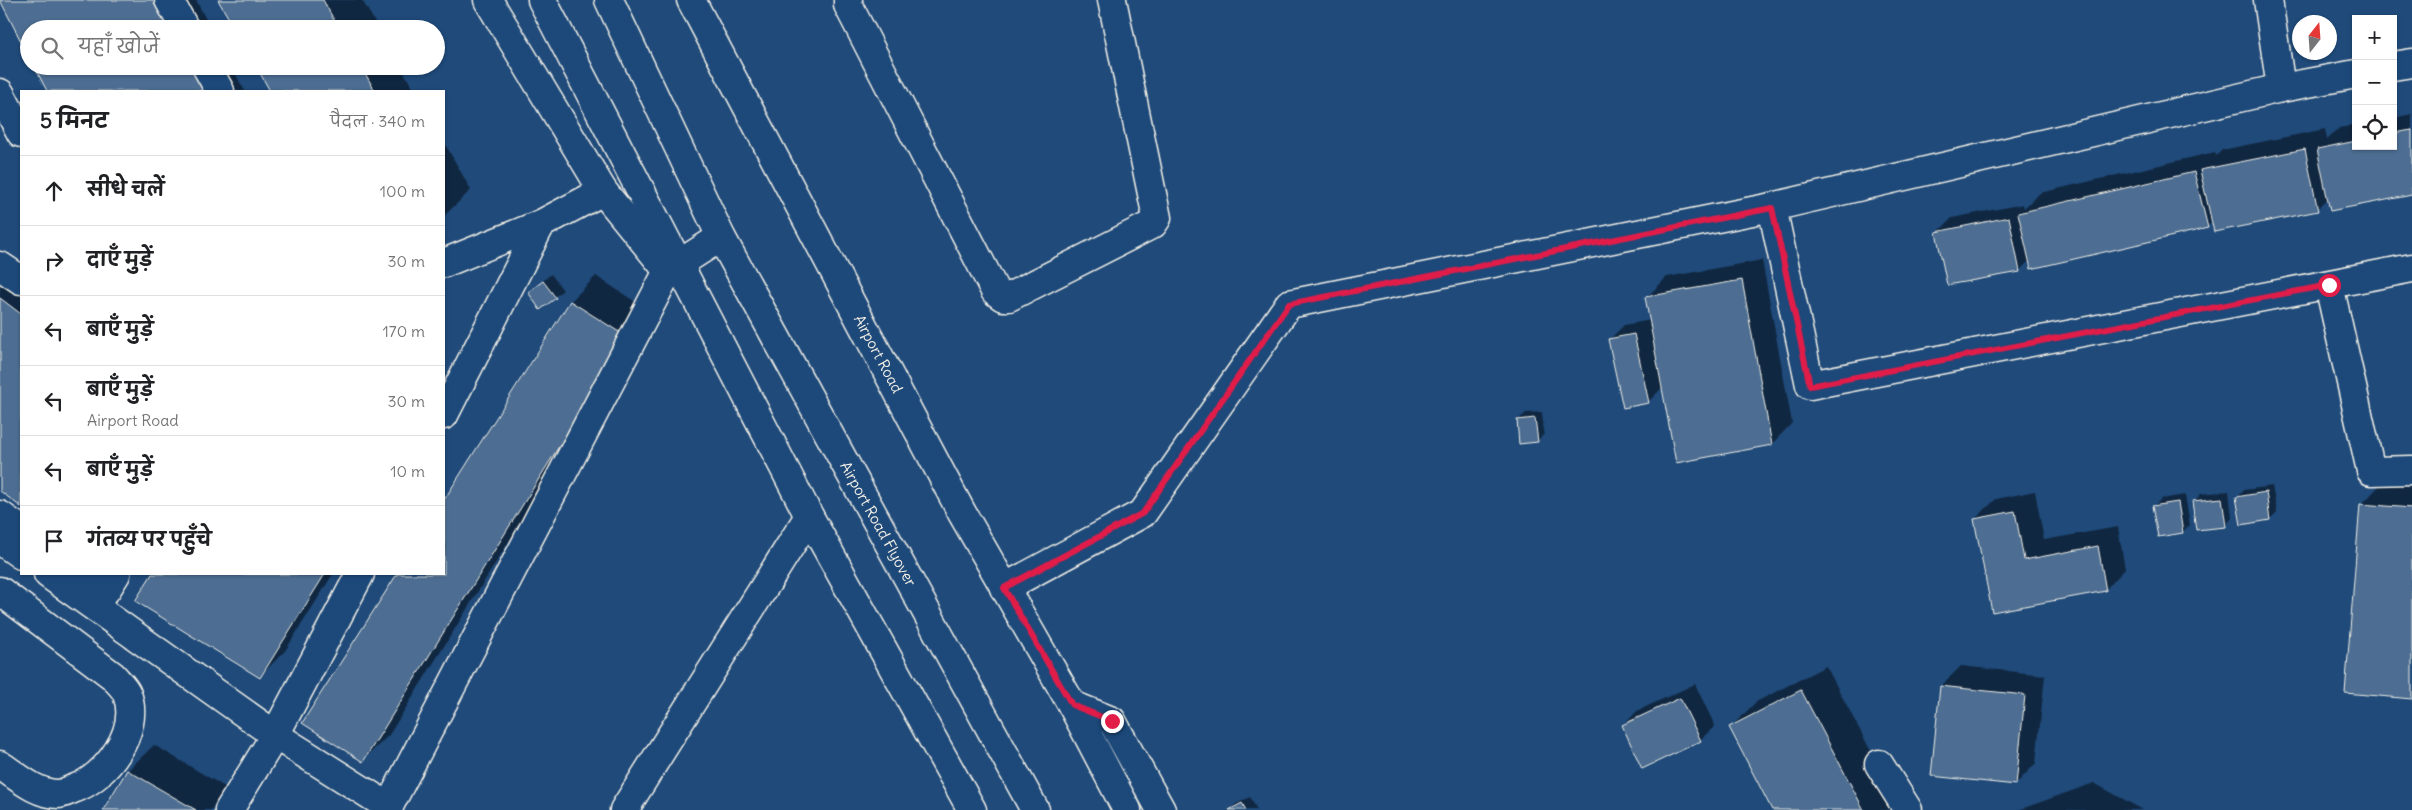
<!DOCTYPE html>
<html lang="hi">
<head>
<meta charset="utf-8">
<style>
	:root { --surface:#fff; --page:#f6f6f6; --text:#202124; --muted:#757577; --line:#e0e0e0 }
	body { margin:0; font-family:Delius,"Playpen Sans Deva",sans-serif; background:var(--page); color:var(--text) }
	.controls { position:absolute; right:15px; top:15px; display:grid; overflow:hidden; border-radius:0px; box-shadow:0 1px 4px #0004 }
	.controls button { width:45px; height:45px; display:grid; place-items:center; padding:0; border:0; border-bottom:1px solid var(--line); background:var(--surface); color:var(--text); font:25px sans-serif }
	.compass { position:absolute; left:2292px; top:15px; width:45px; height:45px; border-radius:50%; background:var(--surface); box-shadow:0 1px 4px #0004; rotate:17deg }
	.stop { position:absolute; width:15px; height:15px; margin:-11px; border:4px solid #e11d48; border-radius:50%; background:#fff }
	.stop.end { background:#e11d48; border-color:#fff; box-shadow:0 1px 5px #0008 }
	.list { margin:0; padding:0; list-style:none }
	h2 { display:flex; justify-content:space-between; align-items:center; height:65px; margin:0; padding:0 20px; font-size:21px }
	h2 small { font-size:16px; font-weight:400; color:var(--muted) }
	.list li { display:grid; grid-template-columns:32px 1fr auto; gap:15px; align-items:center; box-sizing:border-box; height:70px; padding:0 20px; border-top:1px solid var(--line) }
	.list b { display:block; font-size:19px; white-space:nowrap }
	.list p { margin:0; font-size:16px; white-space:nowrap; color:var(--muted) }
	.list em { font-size:16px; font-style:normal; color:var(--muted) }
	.icon { flex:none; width:28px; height:28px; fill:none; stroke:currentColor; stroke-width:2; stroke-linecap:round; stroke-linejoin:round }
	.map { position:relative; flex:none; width:2412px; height:810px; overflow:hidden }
	.search { position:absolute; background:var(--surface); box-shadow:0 1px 4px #0004; left:20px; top:20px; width:425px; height:55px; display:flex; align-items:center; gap:12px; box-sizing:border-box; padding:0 18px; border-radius:28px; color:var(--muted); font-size:19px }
	.panel { position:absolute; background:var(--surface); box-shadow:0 1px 4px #0004; left:20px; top:90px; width:425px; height:485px; border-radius:0px }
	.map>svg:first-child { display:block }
	.shadow { fill:#0007 }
	.building { fill:#4d6e92; stroke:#f4f1e8 }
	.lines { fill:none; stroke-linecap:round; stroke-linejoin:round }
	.minor-casing { stroke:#f4f1e8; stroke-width:31 }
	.major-casing { stroke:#f4f1e8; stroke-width:31 }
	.minor { stroke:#1f4a7a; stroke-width:28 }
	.major { stroke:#1f4a7a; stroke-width:28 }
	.route { stroke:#e11d48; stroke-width:6 }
	.labels { text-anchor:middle; stroke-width:4; stroke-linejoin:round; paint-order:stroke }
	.street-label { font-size:15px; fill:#f4f1e8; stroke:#1f4a7a }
</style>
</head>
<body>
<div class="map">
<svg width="2412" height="810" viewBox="0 0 2412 810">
	<rect width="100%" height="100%" fill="#1f4a7a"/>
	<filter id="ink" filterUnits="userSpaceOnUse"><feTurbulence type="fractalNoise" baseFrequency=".02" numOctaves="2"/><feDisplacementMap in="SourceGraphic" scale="10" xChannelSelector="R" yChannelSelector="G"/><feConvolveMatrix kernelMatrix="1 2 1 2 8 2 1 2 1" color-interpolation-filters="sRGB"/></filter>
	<g filter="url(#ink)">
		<!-- shadow -->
		<g class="shadow">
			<polygon points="0,0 196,0 211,29 29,29"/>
			<polygon points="219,0 362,0 379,29 236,29"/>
			<polygon points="35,66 231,66 245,91 49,91"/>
			<polygon points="258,66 400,66 415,91 272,91"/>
			<polygon points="2412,114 2412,193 2329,198 2317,209 2213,221 2207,227 2030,260 2020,270 1938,232 1952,218 2023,204 2024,208 2040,193 2215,152 2216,156 2222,150 2325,129 2327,140 2339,128 2356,125 2356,146 2393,146 2393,118"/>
			<polygon points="444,142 471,190 444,216"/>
			<polygon points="0,255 21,270 21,505 0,490"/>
			<polygon points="1762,260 1792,423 1772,444 1677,461 1663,387 1648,402 1609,340 1624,325 1651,320 1647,297 1667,277"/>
			<polygon points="551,274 563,290 541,308 530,292"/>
			<polygon points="596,276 651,312 389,735 363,760 304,723 398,574 444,574 444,502 571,301"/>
			<polygon points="1542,412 1544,434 1537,441 1518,420 1526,413"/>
			<polygon points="2381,484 2412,486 2412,697 2361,505"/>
			<polygon points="2272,486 2277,512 2270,519 2237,497 2244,490"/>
			<polygon points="2035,491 2044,540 2118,527 2125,569 2105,590 1993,610 1975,519 1996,499"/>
			<polygon points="2229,491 2232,518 2225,526 2194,502 2201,494"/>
			<polygon points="2185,495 2190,525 2183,532 2154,506 2161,499"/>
			<polygon points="154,574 333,574 285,651 259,677 137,600"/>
			<polygon points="1826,666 1902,810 1774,810 1731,727 1756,702"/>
			<polygon points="1961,666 2045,675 2036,763 2016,784 1941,686"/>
			<polygon points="1695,684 1715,726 1700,740 1623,726 1637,711"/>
			<polygon points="154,745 225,787 211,810 105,810 128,770"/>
			<polygon points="2094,783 2143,810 2018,810"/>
			<polygon points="1250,797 1257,810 1230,810 1236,804"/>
		</g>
		<!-- building -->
		<g class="building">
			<polygon points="0,0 158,0 173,29 29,29 29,57"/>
			<polygon points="218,0 323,0 339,29 235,29"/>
			<polygon points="34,66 193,66 206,91 47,91"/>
			<polygon points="256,66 361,66 375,91 270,91"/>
			<polygon points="2412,130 2412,195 2330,211 2317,149 2356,141 2356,146 2393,146 2393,133"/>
			<polygon points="2305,149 2318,211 2214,232 2200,170"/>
			<polygon points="2194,172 2208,228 2031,269 2018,213"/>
			<polygon points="2009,217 2020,272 1947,285 1936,232"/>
			<polygon points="1742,280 1772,445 1676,463 1645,297"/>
			<polygon points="543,281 556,298 540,310 528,292"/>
			<polygon points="0,298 21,314 21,507 0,491"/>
			<polygon points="570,301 627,337 363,762 302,723 397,574 444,574 444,500"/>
			<polygon points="1634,334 1649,403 1623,408 1608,339"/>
			<polygon points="1535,418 1538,442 1519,444 1517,420"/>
			<polygon points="2266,492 2270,520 2241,525 2236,497"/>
			<polygon points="2222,498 2226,527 2196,530 2192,501"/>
			<polygon points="2178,502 2183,533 2158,537 2152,506"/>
			<polygon points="2360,504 2412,508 2412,699 2345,693"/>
			<polygon points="2015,511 2024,560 2098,546 2106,591 1992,612 1974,519"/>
			<polygon points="152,574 325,574 260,678 135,601"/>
			<polygon points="1940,686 2025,695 2016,785 1931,776"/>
			<polygon points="1801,690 1864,810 1772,810 1729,727"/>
			<polygon points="1680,698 1701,741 1642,769 1622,725"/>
			<polygon points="127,770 196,810 103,810"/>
			<polygon points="1242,803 1246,810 1229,810"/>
		</g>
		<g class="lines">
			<defs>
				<g id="minor">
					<polyline points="169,0 185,29"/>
					<polyline points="488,0 603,191 668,271"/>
					<polyline points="542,0 809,516 972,810"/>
					<polyline points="848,0 848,5 995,291 1003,297 1009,297 1153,224 1157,218 1112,0"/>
					<polyline points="2268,0 2281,88"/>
					<polyline points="206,66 220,91"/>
					<polyline points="2393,66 2412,63"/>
					<polyline points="0,93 21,133"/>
					<polyline points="1772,207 1810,385 2412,268"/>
					<polyline points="444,263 541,224 603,191"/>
					<polyline points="0,266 21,280"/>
					<polyline points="2329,285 2371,471 2412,470"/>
					<polyline points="444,415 541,224"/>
					<polyline points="0,515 21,530"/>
					<polyline points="0,540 21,555"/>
					<polyline points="48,574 275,735 389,807"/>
					<polyline points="83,574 106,590 116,574"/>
					<polyline points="1004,588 1143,513 1289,304 1772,207 2281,88 2356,74"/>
					<path d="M0,591l113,85c4,5 12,12 14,18 14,37 -21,84 -54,95 -5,2 -11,5 -15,5 -22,0 -41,-18 -58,-29"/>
					<polyline points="1072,705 1112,721 1161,810"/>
					<polyline points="1879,764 1908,810"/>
					<polyline points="229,810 275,735 360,574"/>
					<polyline points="387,810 668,271 721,237"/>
					<polyline points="624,810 809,516"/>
				</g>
				<g id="major">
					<polyline points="609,0 721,237 1035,810"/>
					<polyline points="691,0 962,513 1072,705 1127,810"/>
				</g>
			</defs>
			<!-- minor casing -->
			<use href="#minor" class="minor-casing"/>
			<!-- major casing -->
			<use href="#major" class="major-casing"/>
			<!-- minor -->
			<use href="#minor" class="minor"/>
			<!-- major -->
			<use href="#major" class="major"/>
		</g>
	</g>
	<g class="lines" filter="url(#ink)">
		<!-- route -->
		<polyline class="route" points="1112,721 1072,705 1004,588 1143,513 1289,304 1772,208 1810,386 2329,285"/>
	</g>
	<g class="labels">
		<!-- street labels -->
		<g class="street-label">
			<text transform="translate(878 354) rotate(62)" y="5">Airport Road</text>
			<text transform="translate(878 524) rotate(61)" y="5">Airport Road Flyover</text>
		</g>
	</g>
</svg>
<div class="controls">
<button>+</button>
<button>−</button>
<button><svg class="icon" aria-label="locate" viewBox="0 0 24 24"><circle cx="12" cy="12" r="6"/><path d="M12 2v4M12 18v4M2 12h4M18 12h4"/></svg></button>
</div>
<svg class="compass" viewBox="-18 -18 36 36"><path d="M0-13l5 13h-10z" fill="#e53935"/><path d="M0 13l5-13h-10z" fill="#757577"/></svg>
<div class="stop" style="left:2329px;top:285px"></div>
<div class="stop end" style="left:1112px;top:721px"></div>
<div class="search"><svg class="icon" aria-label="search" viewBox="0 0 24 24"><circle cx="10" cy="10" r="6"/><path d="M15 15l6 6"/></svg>यहाँ खोजें</div>
<section class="panel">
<h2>5 मिनट<small>पैदल · 340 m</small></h2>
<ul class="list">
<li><svg class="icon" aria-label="ahead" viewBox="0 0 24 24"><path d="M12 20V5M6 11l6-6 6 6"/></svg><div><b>सीधे चलें</b></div><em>100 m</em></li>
<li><svg class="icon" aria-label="right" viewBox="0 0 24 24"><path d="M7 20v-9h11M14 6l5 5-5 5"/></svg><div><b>दाएँ मुड़ें</b></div><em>30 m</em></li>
<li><svg class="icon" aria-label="left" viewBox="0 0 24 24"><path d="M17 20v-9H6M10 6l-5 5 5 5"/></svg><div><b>बाएँ मुड़ें</b></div><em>170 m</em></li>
<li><svg class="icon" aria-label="left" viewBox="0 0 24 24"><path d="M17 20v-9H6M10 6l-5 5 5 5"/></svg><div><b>बाएँ मुड़ें</b><p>Airport Road</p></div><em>30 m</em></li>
<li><svg class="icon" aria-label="left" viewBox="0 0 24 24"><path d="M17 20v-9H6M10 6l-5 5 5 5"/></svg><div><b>बाएँ मुड़ें</b></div><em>10 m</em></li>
<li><svg class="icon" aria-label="arrive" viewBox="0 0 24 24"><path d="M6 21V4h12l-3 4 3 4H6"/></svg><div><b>गंतव्य पर पहुँचे</b></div></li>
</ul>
</section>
</div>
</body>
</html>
